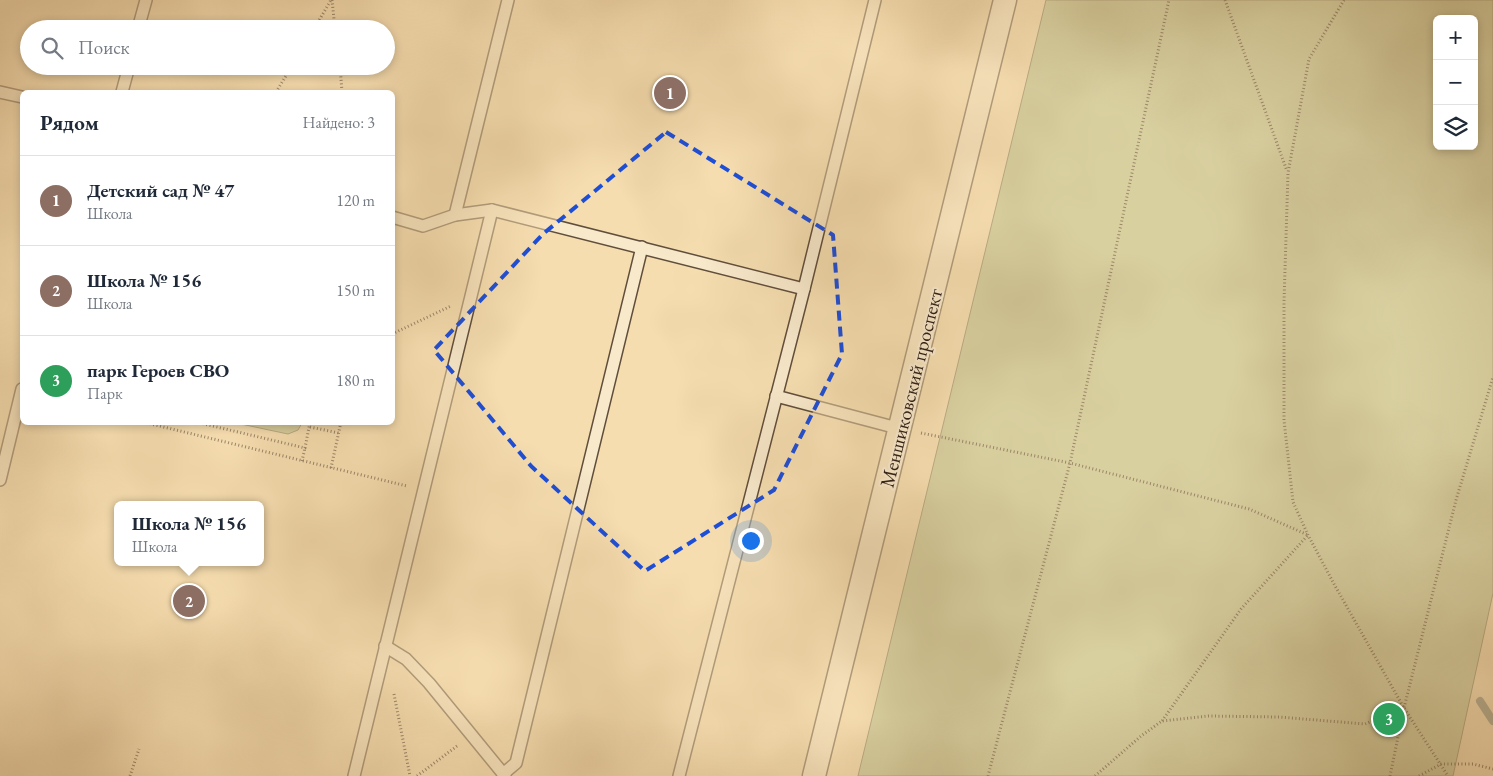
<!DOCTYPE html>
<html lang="ru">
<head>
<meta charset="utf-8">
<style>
	:root { --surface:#fff; --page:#f6f6f7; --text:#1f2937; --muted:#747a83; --line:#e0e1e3; --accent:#2563eb }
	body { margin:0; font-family:"EB Garamond",serif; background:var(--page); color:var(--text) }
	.controls { position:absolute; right:15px; top:15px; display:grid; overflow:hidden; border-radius:8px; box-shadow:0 2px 8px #0003 }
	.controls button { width:45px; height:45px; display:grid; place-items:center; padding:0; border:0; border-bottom:1px solid var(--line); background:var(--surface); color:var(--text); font:25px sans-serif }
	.you { position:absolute; left:750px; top:540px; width:18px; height:18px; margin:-12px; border:4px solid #fff; border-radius:50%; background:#1a73e8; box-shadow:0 0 0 8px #1a73e833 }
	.badge { display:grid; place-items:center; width:32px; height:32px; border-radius:50%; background:var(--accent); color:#fff; font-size:16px; font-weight:700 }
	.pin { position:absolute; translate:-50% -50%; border:2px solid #fff; box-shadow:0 1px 5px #0006 }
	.popup { position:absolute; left:114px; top:501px; width:150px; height:65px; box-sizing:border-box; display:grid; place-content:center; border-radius:8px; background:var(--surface); filter:drop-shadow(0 1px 4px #0005); font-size:16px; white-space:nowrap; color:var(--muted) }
	.popup b { font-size:19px; color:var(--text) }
	.popup::after { content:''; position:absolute; left:50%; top:100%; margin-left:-10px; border:10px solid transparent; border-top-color:var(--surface) }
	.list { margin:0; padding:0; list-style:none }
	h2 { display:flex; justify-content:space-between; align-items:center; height:65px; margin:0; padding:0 20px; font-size:21px }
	h2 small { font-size:16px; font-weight:400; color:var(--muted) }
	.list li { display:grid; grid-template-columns:32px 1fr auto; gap:15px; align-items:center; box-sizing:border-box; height:90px; padding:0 20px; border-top:1px solid var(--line) }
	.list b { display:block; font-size:19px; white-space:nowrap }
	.list p { margin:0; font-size:16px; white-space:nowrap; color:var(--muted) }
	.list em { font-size:16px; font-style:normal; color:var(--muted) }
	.icon { flex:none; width:28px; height:28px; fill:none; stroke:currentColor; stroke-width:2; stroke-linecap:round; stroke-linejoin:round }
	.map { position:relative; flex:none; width:1493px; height:776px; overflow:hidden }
	.search { position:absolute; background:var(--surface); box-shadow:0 2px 8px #0003; left:20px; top:20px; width:375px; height:55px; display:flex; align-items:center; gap:12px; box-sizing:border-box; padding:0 18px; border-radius:28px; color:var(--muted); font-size:19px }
	.panel { position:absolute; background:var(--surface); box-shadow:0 2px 8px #0003; left:20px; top:90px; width:375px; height:335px; border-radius:8px }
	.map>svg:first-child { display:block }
	.green { fill:#b7c28f; stroke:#737052; fill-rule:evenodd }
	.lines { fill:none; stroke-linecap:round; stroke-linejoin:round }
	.stream { stroke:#717c72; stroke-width:8 }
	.lane-casing { stroke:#604e3c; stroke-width:14 }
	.street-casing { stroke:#604e3c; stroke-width:25 }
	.path { stroke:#2f1e15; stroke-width:3; stroke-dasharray:1 2.5; stroke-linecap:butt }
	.lane { stroke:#f8e9cb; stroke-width:11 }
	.street { stroke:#f8e9cb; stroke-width:22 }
	.marked { fill:none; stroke:#1d4ed8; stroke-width:4; stroke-dasharray:10 6; stroke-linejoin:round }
	.labels { text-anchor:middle; stroke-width:4.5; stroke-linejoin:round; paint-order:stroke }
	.street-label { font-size:20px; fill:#2f1e15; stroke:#f8e9cb }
</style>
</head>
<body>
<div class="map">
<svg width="1493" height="776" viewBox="0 0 1493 776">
	<rect width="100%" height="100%" fill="#f5ddaf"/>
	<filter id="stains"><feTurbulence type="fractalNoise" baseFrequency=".004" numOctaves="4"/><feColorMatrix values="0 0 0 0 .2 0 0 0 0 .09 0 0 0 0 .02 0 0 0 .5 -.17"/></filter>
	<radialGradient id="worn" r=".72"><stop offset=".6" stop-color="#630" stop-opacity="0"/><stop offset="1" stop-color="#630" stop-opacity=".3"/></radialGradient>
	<!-- green -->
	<g class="green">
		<path d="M1046,0h447v593l-40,183h-595zM1437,19h37v127h-37z"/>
		<polygon points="236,423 302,423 298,430 288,434"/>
	</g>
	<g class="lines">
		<!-- stream -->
		<polyline class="stream" points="1480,701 1493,721"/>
		<defs>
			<g id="lane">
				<polyline points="138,29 146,0"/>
				<polyline points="0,92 22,97"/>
				<polyline points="122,92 129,66"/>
				<polyline points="455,215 508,0"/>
				<polyline points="392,217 423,226 455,215 492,210 804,289"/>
				<polyline points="776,396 901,429"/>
				<polyline points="0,480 22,389"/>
				<polyline points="385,646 406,659 429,683 505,776"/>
				<polyline points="503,774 516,763 642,247"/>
				<polyline points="354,776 492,210"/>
				<polyline points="679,776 804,289 875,0"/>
			</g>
			<polyline id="street" points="814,776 1005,0"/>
		</defs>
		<!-- lane casing -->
		<use href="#lane" class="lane-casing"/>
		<!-- street casing -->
		<use href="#street" class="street-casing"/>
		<!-- path -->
		<g class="path">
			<polyline points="332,0 335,29"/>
			<polyline points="1225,0 1287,171"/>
			<polyline points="1344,0 1309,59 1288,173 1284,302 1284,420 1293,502 1308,535 1334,584 1404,708 1448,776"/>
			<polyline points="314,29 331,0"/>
			<polyline points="340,66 342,92"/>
			<polyline points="276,92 292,66"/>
			<polyline points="392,334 451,306"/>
			<polyline points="143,422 407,486"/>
			<polyline points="196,422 305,448 310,422"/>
			<polyline points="310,427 339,433"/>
			<polyline points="921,433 1070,463 1249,509 1308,535 1241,609 1162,721"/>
			<polyline points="302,461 305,448"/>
			<polyline points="331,468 341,422"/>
			<polyline points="394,694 410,776"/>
			<polyline points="130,776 139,749"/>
			<polyline points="417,776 457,746"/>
			<polyline points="988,776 1070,463 1169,0"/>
			<polyline points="1095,776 1141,736 1162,721 1208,716 1279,717 1365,724 1403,708"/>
			<polyline points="1390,776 1404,708 1456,500 1493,377"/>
			<polyline points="1419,776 1441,764 1473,764 1493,769"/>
		</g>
		<!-- lane -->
		<use href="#lane" class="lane"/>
		<!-- street -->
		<use href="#street" class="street"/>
	</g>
	<!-- marked area -->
	<path d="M0 0H1493V776H0ZM666,132l167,103 9,119 -68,136 -129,81 -114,-105 -97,-116 109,-116z" fill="#f5ddaf" fill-opacity=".55" fill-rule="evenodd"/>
	<path class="marked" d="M666,132l167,103 9,119 -68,136 -129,81 -114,-105 -97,-116 109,-116z"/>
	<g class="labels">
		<!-- street labels -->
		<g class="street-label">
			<text transform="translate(911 388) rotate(-76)" y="7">Меншиковский проспект</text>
		</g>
	</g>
	<rect width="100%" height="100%" filter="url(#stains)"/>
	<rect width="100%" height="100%" fill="url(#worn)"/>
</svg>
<div class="controls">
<button>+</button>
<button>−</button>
<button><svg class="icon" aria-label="layers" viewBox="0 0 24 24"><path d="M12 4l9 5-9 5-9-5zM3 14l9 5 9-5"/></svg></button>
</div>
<div class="you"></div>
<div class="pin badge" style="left:670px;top:93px;background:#8d6e63">1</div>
<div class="pin badge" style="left:189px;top:601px;background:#8d6e63">2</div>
<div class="popup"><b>Школа № 156</b>Школа</div>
<div class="pin badge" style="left:1389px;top:719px;background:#2e9e5b">3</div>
<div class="search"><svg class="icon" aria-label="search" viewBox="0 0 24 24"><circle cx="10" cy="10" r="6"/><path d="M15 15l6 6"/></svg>Поиск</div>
<section class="panel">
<h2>Рядом<small>Найдено: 3</small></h2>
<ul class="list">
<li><span class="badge" style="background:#8d6e63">1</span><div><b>Детский сад № 47</b><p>Школа</p></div><em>120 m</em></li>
<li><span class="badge" style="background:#8d6e63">2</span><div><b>Школа № 156</b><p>Школа</p></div><em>150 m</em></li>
<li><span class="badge" style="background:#2e9e5b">3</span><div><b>парк Героев СВО</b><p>Парк</p></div><em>180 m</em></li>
</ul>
</section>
</div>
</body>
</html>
